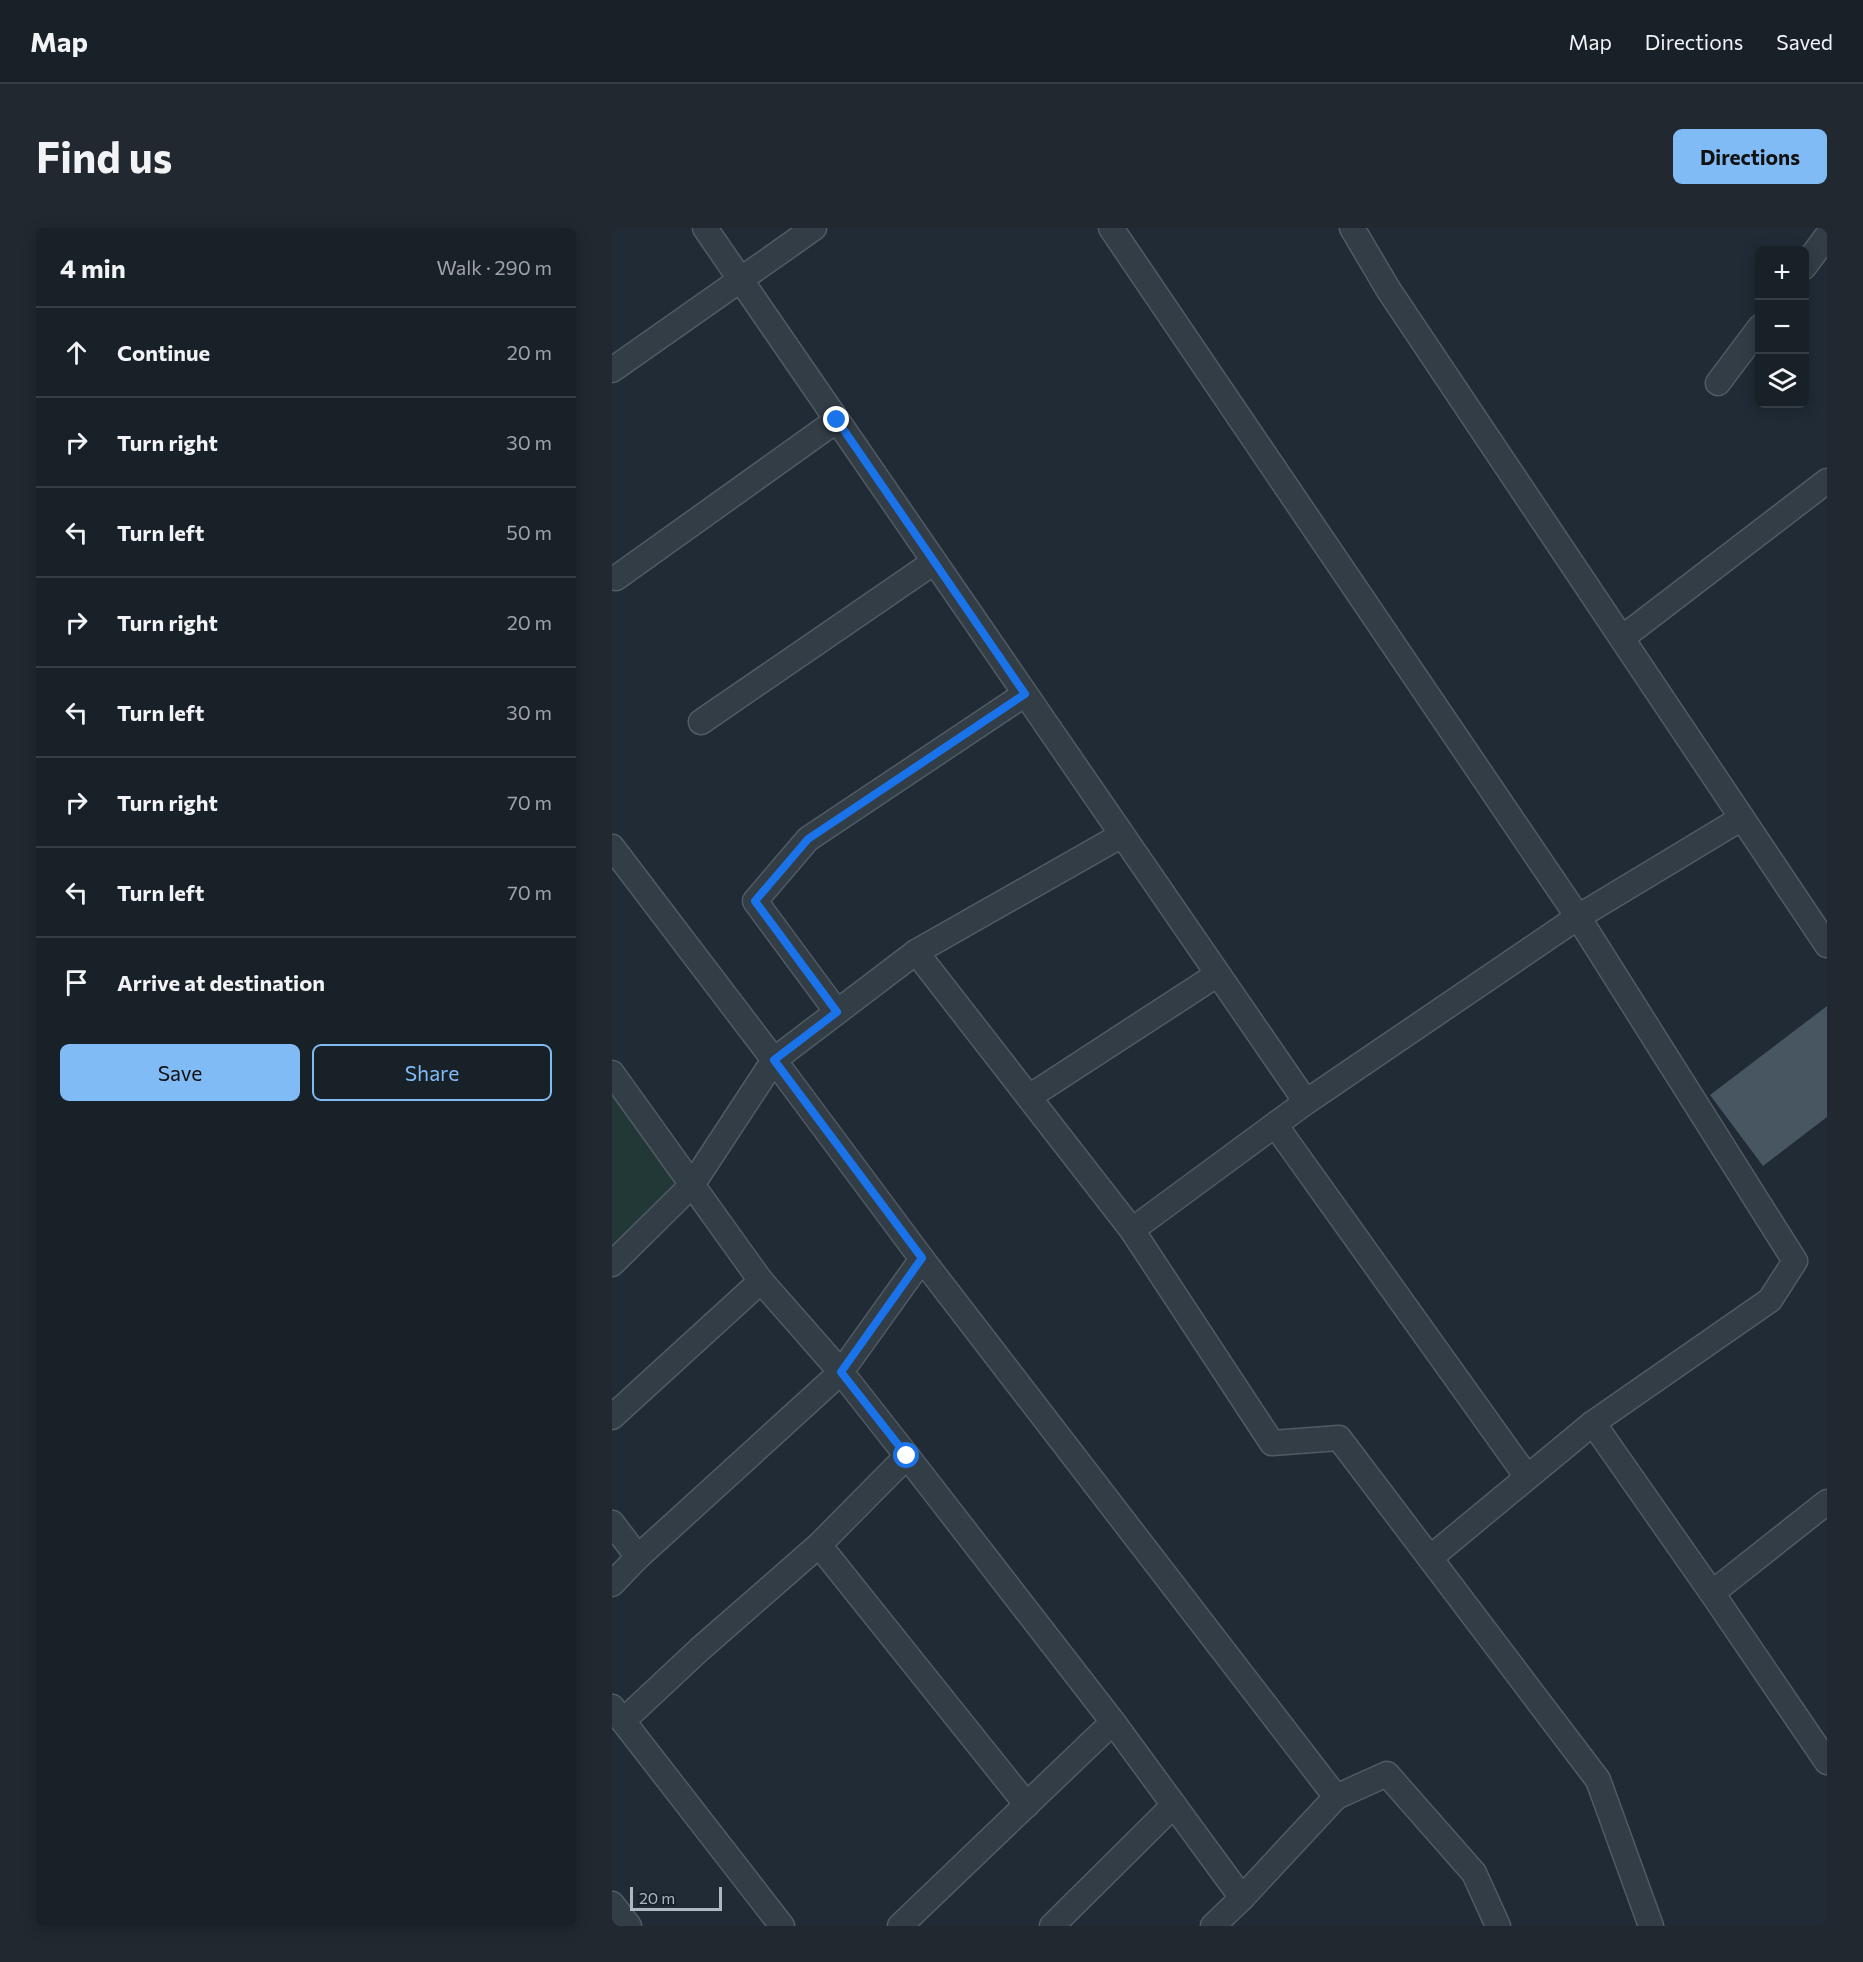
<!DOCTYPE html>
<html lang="en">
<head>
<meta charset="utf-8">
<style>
	:root { --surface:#182028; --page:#212830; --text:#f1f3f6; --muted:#9fa3a8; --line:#363e45; --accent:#80bbf5 }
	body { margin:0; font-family:Commissioner,sans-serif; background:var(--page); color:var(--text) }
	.controls { position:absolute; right:18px; top:18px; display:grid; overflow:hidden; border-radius:9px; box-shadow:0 3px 15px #0003 }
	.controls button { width:54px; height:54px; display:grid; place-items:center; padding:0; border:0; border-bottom:2px solid var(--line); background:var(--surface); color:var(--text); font:30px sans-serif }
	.scale { position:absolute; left:18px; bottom:15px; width:92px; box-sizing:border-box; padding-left:6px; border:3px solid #adb8c3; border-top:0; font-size:16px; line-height:21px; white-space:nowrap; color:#adb8c3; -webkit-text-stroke:4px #19222a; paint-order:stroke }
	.stop { position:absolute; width:18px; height:18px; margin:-14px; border:4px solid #1a73e8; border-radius:50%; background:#fff }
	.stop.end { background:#1a73e8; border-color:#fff; box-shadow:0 2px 6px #0008 }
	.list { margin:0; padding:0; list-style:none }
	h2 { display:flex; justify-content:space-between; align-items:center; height:78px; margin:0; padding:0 24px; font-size:26px }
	h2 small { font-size:20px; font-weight:400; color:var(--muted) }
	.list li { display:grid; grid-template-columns:39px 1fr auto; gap:18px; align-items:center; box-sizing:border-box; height:90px; padding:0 24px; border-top:2px solid var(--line) }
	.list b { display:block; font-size:22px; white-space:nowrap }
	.list em { font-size:20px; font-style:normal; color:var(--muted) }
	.actions { display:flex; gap:12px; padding:18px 24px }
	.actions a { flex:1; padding:14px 0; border:2px solid var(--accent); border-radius:9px; text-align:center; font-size:21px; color:var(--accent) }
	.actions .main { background:var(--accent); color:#111 }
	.icon { flex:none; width:33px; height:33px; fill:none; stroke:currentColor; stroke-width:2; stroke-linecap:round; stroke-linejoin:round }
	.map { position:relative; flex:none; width:1215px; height:1698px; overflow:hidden; border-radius:9px }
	header { display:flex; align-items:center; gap:36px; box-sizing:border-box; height:84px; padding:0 30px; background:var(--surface); border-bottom:2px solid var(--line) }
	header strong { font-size:28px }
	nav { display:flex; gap:33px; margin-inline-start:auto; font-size:21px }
	.intro { display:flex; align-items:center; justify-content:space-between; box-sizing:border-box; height:144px; padding:0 36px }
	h1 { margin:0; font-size:42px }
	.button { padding:15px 27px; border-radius:9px; background:var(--accent); color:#111; font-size:21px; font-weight:700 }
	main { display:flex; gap:36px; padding:0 36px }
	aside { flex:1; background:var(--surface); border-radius:9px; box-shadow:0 3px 15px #0003 }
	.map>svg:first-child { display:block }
	.green { fill:#223837 }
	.building { fill:#485661 }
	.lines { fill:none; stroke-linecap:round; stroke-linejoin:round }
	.street-casing { stroke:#505b64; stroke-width:27 }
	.street { stroke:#333d46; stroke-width:24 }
	.route { stroke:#1a73e8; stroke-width:8 }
</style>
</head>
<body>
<header>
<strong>Map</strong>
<nav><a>Map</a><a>Directions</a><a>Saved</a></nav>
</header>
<div class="intro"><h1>Find us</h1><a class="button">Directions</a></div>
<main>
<aside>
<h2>4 min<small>Walk · 290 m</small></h2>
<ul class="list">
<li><svg class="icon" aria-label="ahead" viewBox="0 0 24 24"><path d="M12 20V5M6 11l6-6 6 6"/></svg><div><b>Continue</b></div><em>20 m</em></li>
<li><svg class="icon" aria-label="right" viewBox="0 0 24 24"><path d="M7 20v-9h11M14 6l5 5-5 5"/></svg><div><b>Turn right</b></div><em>30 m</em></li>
<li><svg class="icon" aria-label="left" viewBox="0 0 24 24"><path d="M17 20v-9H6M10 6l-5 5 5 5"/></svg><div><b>Turn left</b></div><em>50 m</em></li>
<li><svg class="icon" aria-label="right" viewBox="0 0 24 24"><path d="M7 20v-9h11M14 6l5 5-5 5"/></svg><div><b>Turn right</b></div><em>20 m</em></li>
<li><svg class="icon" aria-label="left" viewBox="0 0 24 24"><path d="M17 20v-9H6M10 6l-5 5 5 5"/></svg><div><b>Turn left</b></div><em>30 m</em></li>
<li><svg class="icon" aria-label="right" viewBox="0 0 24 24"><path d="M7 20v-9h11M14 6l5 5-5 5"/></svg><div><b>Turn right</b></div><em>70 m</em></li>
<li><svg class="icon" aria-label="left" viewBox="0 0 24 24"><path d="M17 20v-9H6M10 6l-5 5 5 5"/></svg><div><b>Turn left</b></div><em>70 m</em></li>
<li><svg class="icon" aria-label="arrive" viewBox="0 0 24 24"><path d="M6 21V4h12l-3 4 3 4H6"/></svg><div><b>Arrive at destination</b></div></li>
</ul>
<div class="actions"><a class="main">Save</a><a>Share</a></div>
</aside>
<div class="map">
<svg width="1215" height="1698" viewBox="0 0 1215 1698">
	<rect width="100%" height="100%" fill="#202b35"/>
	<!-- green -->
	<polygon class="green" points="0,859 78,959 0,1029"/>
	<!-- building -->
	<polygon class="building" points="1215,778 1215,889 1151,938 1098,867"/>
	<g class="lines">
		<defs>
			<g id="street">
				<polyline points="93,0 694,874 966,689 1130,590"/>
				<polyline points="499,0 966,689 1183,1033 1158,1072 981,1195"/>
				<polyline points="740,0 776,61 1215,717"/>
				<polyline points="1192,39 1215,8"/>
				<polyline points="0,142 202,0"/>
				<polyline points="1106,155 1148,99"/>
				<polyline points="4,350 225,192"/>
				<polyline points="1010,410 1215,253"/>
				<polyline points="89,494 322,334"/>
				<polyline points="0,619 162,832 80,957 0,1036"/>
				<polyline points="304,724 510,607"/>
				<polyline points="225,784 143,673 196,611 413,466"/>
				<polyline points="0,845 149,1053 229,1144 295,1228 501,1494 630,1670"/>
				<polyline points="417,869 606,746"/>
				<polyline points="694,874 520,1002 660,1215 727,1210 986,1552 1039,1698"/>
				<polyline points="664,898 915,1249"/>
				<polyline points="310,1031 724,1569"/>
				<polyline points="0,1189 149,1053"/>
				<polyline points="0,1295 26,1329"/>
				<polyline points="207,1317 415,1577"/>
				<polyline points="818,1330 981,1195 1100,1365 1215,1274"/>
				<polyline points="0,1356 26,1329 229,1144 310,1031 162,832 304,724 520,1002"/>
				<polyline points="1100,1365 1215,1534"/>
				<polyline points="0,1479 170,1698"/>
				<polyline points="11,1493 88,1421 207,1317 295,1228"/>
				<polyline points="0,1676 17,1698"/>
				<polyline points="288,1698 501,1494"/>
				<polyline points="440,1698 562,1577"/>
				<polyline points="601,1698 630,1670 724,1569 775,1546 862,1645 886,1698"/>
			</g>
		</defs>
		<!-- street casing -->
		<use href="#street" class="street-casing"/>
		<!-- street -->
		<use href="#street" class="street"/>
	</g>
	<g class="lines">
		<!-- route -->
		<polyline class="route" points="225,192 413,466 196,611 143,673 225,784 162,832 310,1030 229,1144 295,1228"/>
	</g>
</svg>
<div class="controls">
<button>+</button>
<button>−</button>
<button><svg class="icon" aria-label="layers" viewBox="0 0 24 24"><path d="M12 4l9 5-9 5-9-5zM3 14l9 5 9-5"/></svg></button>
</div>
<div class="scale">20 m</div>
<div class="stop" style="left:295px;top:1228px"></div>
<div class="stop end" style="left:225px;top:192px"></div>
</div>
</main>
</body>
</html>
